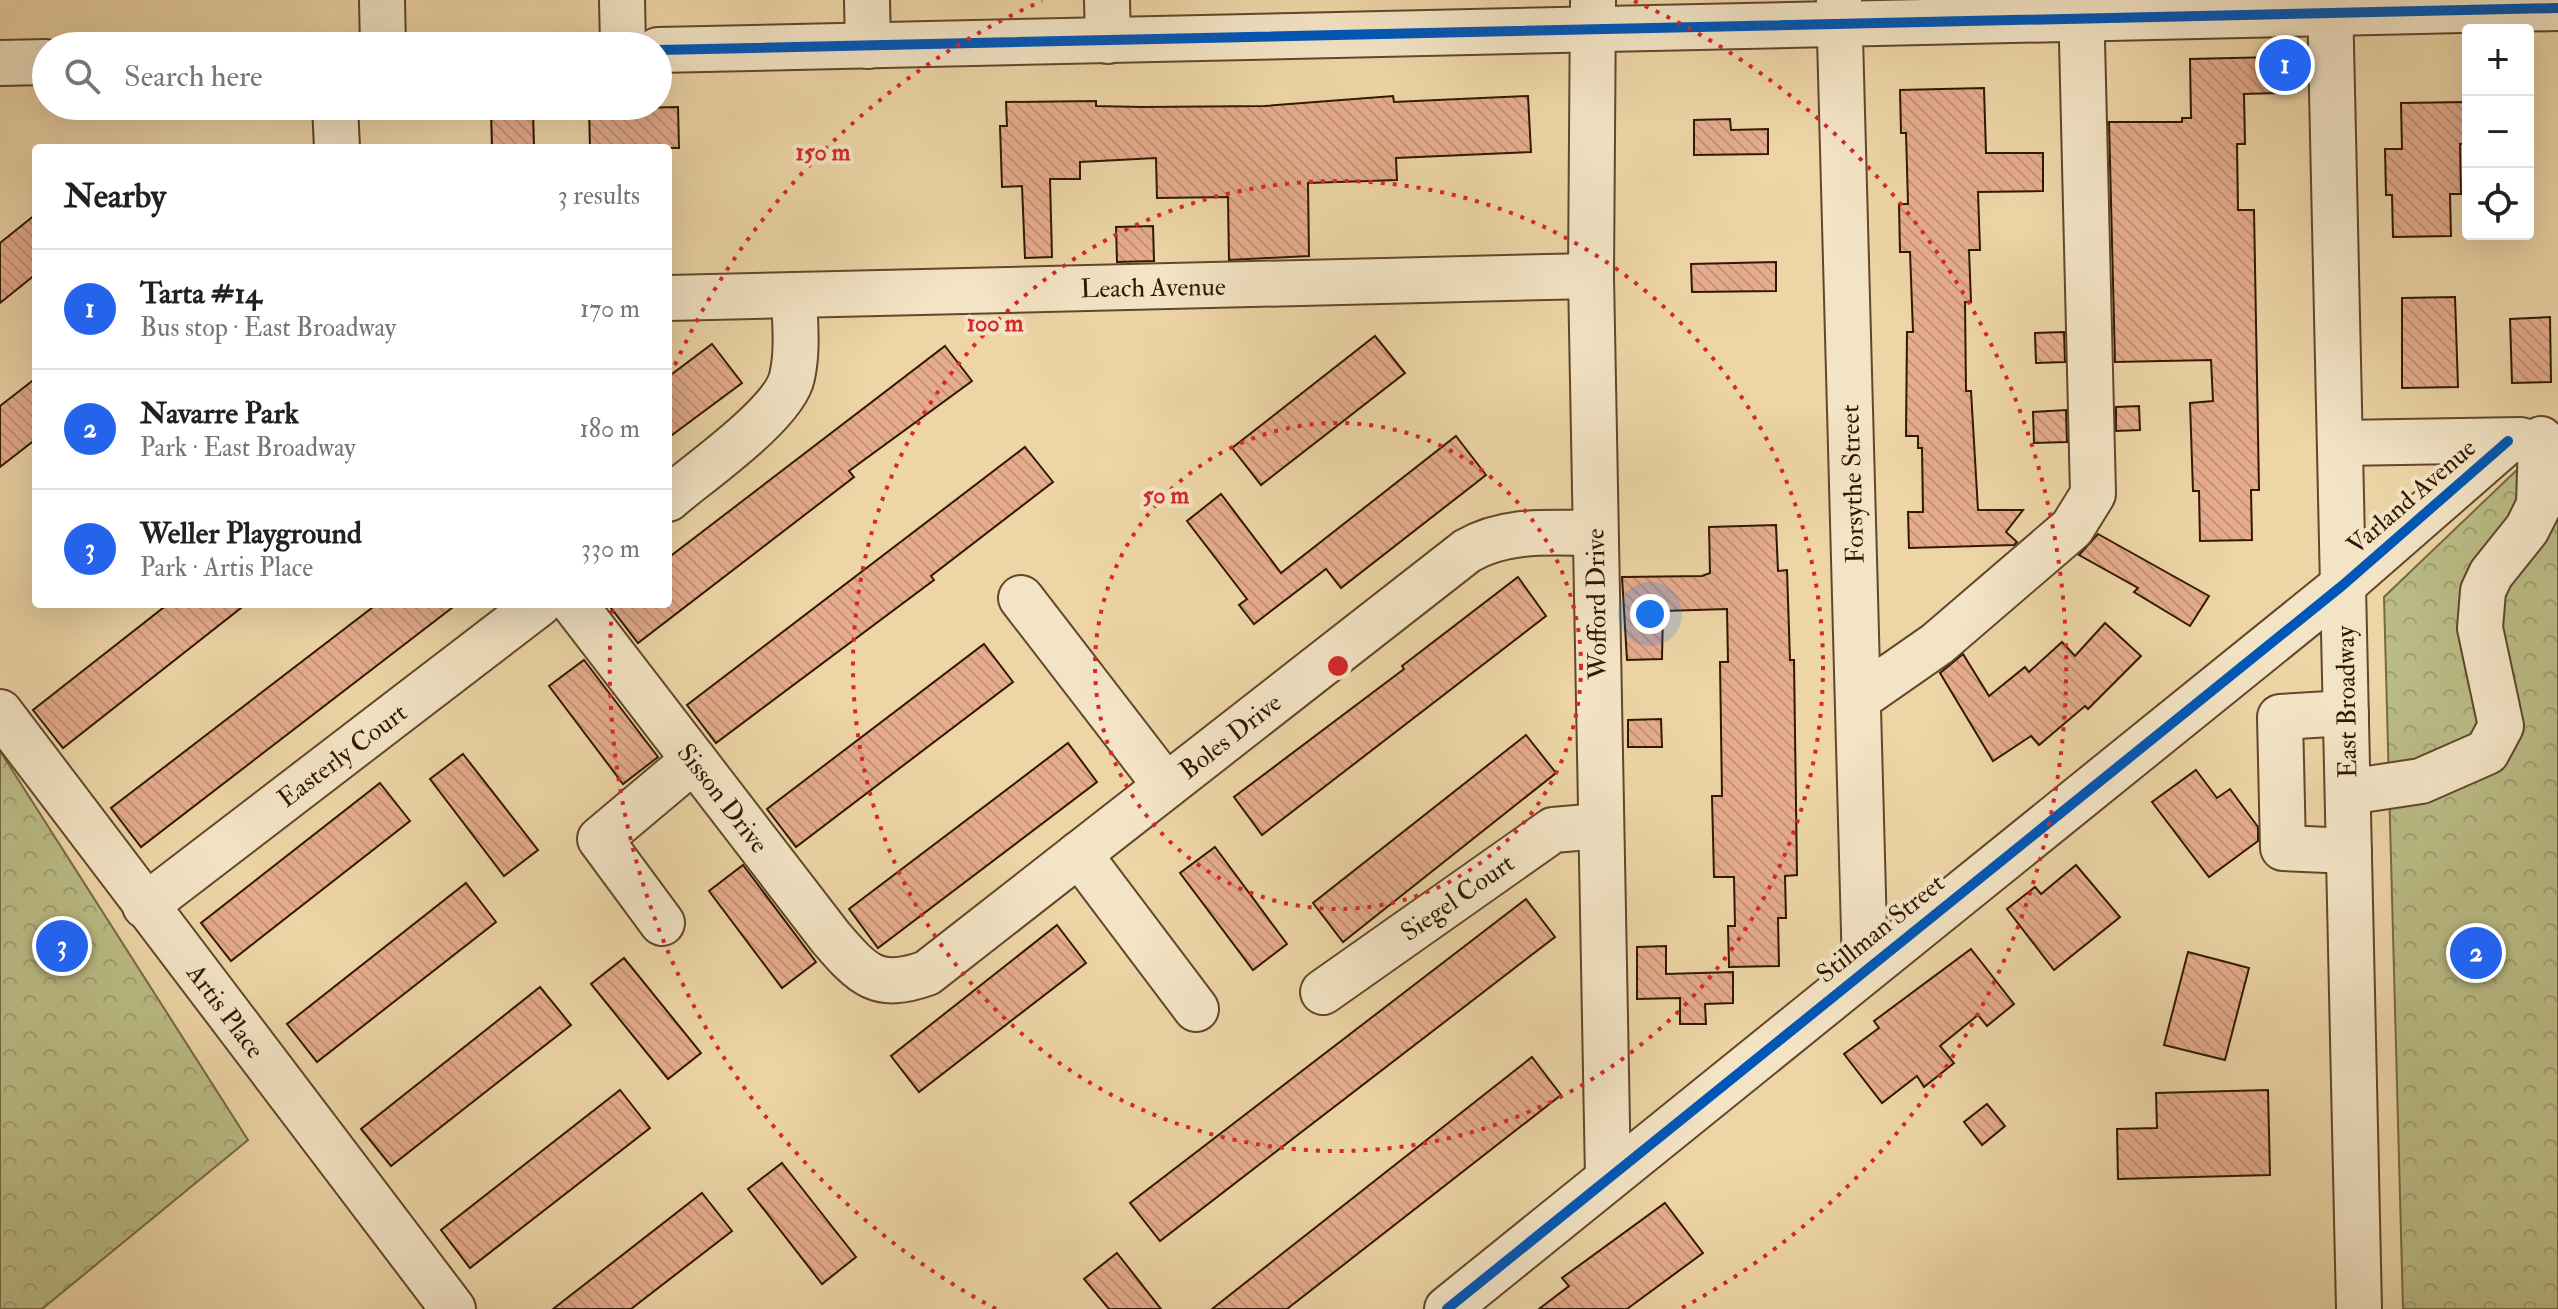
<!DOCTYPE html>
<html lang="en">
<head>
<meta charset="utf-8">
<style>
	:root { --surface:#fff; --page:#f2f2f2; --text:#202124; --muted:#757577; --line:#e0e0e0; --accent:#2563eb }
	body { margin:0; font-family:"IM FELL Double Pica",serif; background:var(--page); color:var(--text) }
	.controls { position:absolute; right:24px; top:24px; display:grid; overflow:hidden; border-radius:8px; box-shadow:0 8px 32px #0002 }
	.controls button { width:72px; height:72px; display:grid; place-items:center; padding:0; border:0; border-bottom:2px solid var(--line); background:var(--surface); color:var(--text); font:40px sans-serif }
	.you { position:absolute; left:1650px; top:614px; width:28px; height:28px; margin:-20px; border:6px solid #fff; border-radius:50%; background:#1a73e8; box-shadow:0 0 0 12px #1a73e833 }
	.badge { display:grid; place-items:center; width:52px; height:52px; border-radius:50%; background:var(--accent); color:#fff; font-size:26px; font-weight:700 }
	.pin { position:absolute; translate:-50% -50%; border:4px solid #fff; box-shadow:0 2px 8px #0006 }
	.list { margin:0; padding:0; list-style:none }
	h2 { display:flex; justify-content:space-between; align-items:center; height:104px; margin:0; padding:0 32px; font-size:34px }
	h2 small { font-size:26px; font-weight:400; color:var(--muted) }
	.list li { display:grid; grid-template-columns:52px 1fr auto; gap:24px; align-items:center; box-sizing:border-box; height:120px; padding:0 32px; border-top:2px solid var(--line) }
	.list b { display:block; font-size:30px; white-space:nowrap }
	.list p { margin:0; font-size:26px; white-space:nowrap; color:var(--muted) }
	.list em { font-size:26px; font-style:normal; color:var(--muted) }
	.icon { flex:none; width:44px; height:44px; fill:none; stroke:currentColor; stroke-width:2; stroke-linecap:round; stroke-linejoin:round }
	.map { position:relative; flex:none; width:2558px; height:1309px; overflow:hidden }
	.search { position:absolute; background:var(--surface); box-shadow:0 8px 32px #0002; left:32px; top:32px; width:640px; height:88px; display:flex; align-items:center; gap:20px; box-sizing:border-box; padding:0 28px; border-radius:44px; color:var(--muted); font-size:30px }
	.panel { position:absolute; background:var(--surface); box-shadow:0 8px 32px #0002; left:32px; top:144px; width:640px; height:464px; border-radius:8px }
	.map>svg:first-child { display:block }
	.park { fill:url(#park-crowns); stroke:#766a44; stroke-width:2 }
	.building { fill:url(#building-back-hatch); stroke:#321802; stroke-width:2 }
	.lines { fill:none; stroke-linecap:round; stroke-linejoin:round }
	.minor-casing { stroke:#61472b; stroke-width:48 }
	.minor { stroke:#f3e4c5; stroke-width:44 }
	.cycleway-casing { stroke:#f3e4c5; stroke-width:15 }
	.cycleway { stroke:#0057b8; stroke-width:10 }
	.ring { fill:none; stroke:#d62828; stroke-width:4; stroke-dasharray:4 8 }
	.labels { text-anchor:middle; stroke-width:8; stroke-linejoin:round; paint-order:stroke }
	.street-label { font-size:26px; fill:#321802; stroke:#f3e4c5 }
	.centre { fill:#d62828; stroke:#f3e4c5; stroke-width:4 }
	.ring-label { font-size:24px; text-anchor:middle; font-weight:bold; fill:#d62828; stroke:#f3e4c5; stroke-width:8; stroke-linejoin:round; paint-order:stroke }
</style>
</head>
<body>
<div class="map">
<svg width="2558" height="1309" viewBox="0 0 2558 1309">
	<defs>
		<pattern id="park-crowns" width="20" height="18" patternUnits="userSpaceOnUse" patternTransform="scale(2)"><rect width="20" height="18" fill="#bbbc85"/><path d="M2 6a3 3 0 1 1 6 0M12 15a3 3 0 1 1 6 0" fill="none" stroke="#a1a171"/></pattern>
		<pattern id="building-back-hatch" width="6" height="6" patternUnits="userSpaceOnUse" patternTransform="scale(2)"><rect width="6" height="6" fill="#e5ac8d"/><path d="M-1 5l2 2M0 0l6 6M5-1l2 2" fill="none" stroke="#c59378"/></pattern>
	</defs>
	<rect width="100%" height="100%" fill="#edd5a6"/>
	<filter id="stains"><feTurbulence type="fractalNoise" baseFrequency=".0025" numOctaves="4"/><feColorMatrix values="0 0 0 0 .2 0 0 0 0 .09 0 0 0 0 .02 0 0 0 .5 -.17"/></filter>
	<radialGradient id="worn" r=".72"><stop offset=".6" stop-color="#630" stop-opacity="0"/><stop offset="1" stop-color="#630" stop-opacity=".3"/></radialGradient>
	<!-- park -->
	<g class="park">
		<polygon points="2558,465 2558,1309 2403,1309 2384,597 2521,466"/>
		<polygon points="0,751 248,1140 42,1309 0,1309"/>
	</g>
	<!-- building -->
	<g class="building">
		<polygon points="2276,57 2277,93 2244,94 2245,144 2237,144 2238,210 2254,210 2259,490 2251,490 2252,540 2200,541 2199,491 2193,491 2190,403 2213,401 2211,360 2115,362 2109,122 2182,122 2182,118 2191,118 2190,59"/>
		<polygon points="1984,88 1986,153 2043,153 2043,191 1978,192 1980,250 1969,250 1971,302 1965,302 1966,391 1971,391 1978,510 2023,510 2006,532 2017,542 2014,545 1909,548 1908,512 1923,512 1922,448 1918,448 1918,436 1906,436 1907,332 1913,332 1910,252 1900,252 1899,204 1908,204 1906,133 1901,133 1900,90"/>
		<polygon points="1393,96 1394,102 1528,96 1531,152 1396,158 1397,180 1308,183 1309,256 1229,260 1228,197 1157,198 1156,158 1080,162 1080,179 1050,179 1052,257 1025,258 1022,186 1002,187 1000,126 1007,126 1006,102 1096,101 1096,106 1142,107 1265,106"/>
		<polygon points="2468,102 2468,144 2460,144 2461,194 2450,194 2451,236 2393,237 2392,195 2386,195 2385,149 2402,149 2401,103"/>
		<polygon points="678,107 679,148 590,148 589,109"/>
		<polygon points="491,111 533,111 534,148 492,148"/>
		<polygon points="1730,119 1731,130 1768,129 1768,154 1694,155 1694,120"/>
		<polygon points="36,214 36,274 0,303 0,243"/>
		<polygon points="1153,226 1154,261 1117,262 1116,227"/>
		<polygon points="1776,262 1776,291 1692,292 1691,264"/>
		<polygon points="2455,297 2458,387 2402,388 2402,298"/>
		<polygon points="2550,317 2551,382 2512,383 2510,319"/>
		<polygon points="2064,332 2065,362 2036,363 2035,333"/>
		<polygon points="1375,336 1405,373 1261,485 1232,448"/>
		<polygon points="712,344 742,383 668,438 668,377"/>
		<polygon points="945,346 972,381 849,471 854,477 638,643 608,604 668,604 668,558"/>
		<polygon points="36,378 36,439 0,467 0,406"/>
		<polygon points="2139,406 2140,430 2116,431 2116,407"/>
		<polygon points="2066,410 2067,442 2034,443 2033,412"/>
		<polygon points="1456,436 1486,475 1341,588 1326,569 1254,624 1239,605 1247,599 1187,521 1221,494 1281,573"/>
		<polygon points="1025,447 1053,482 931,576 934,580 716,743 687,705"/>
		<polygon points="1776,525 1778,571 1787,570 1790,660 1794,660 1797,875 1785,876 1786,918 1778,918 1779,966 1729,967 1728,926 1735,926 1734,877 1714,877 1712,796 1722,796 1720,662 1728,662 1727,609 1663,611 1662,659 1627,660 1622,577 1702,576 1710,573 1709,527"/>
		<polygon points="2098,534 2209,596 2190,626 2134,592 2138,588 2079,555"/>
		<polygon points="1518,577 1546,616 1262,835 1234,797 1404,669 1402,666"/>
		<polygon points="168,604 246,604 63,748 33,710"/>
		<polygon points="377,604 457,604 141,847 111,808"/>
		<polygon points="2105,623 2141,656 2088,709 2085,706 2039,745 2031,736 1993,761 1940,673 1963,654 1989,696 2025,667 2029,672 2062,642 2075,656"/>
		<polygon points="984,644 1013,682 796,847 767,809"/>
		<polygon points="584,660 658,757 623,784 549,686"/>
		<polygon points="1661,719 1662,747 1628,747 1628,720"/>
		<polygon points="1526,735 1556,773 1343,942 1313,903"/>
		<polygon points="1068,743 1097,782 878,948 849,909"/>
		<polygon points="463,754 538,850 504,876 430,779"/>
		<polygon points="2196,770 2217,798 2230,789 2258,827 2258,841 2209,877 2152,802"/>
		<polygon points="380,783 410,821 231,961 201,923"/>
		<polygon points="1215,847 1287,944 1253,970 1180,873"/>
		<polygon points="743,865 816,962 782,988 709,891"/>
		<polygon points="2076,865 2120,917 2054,970 2007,909 2035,887 2041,894"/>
		<polygon points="466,883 496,922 317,1062 287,1024"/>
		<polygon points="1526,899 1555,937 1160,1241 1130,1203"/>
		<polygon points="1057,925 1086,963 919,1092 891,1056"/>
		<polygon points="1666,946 1666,974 1733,972 1733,1003 1705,1004 1706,1024 1680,1024 1680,998 1637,999 1637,947"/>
		<polygon points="1971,949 2014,1004 1987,1026 1978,1015 1940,1046 1954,1063 1924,1087 1917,1076 1882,1103 1844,1054 1879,1028 1874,1021"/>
		<polygon points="2188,952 2249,968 2225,1060 2164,1045"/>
		<polygon points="624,958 701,1053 668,1079 591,984"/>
		<polygon points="540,987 571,1025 391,1166 361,1129"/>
		<polygon points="1532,1057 1561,1095 1287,1309 1212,1309"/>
		<polygon points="620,1090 650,1128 470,1268 441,1230"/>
		<polygon points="2268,1090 2270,1175 2118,1179 2117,1129 2157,1128 2156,1093"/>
		<polygon points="1987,1104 2005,1126 1982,1145 1964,1122"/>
		<polygon points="782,1163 856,1257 822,1284 748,1189"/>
		<polygon points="702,1193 732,1231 631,1309 553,1309"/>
		<polygon points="1665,1203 1703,1253 1627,1309 1539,1309 1569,1286 1562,1278"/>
		<polygon points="1117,1253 1161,1309 1109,1309 1084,1279"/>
	</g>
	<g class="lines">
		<defs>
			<g id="minor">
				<polyline points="382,0 383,46"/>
				<polyline points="622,0 623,46"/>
				<polyline points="867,0 868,46"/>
				<polyline points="1107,0 1108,41"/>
				<polyline points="1593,0 1591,276 1608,1178"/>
				<polyline points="1839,0 1865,969"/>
				<polyline points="2330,0 2359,1309"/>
				<polyline points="658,50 2558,8"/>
				<polyline points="0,63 46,62"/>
				<polyline points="335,106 337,148"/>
				<polyline points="668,298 1591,276"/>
				<polyline points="2340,443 2521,440"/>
				<path d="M668,499c30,-26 116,-85 124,-122 6,-26 3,-54 2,-81"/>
				<polyline points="1021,598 1166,786"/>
				<path d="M574,604l257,334c32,37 46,53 96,35l540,-422c39,-23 83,-18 128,-18"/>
				<polyline points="1858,699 1937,644 2072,528 2093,494 2081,0"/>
				<polyline points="0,712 453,1309"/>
				<polyline points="2346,713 2280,717 2283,848 2349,851"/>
				<polyline points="2348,792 2421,781 2487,752 2501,726 2480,628 2483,591 2491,574 2527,529 2539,505 2541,439"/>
				<polyline points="1079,854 1196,1009"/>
				<polyline points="145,906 539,604"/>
				<polyline points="662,923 600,839 694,760"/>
				<polyline points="1323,992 1553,830 1600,826"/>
				<polyline points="1447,1309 2343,585 2508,441"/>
			</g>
		</defs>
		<!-- minor casing -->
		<use href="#minor" class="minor-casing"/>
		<!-- minor -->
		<use href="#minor" class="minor"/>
		<defs>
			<g id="cycleway">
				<polyline points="658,50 2558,8"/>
				<polyline points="1447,1309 2343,585 2508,441"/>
			</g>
		</defs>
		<!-- cycleway casing -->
		<use href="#cycleway" class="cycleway-casing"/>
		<!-- cycleway -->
		<use href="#cycleway" class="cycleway"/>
	</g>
	<!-- distance rings -->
	<g class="ring">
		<circle cx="1338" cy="666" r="243"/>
		<circle cx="1338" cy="666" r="485"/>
		<path d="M996 1309A728 728 0 0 1 612 609M670 376A728 728 0 0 1 1042 1M1634 1A728 728 0 0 1 1680 1309"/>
	</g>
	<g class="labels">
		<!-- street labels -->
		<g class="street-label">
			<text transform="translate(1153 287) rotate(-1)" y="9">Leach Avenue</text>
			<text transform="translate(1852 484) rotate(-92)" y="9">Forsythe Street</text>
			<text transform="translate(2411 496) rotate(-41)" y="9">Varland Avenue</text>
			<text transform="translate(1596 604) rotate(-91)" y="9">Wofford Drive</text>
			<text transform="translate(2346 702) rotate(-91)" y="9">East Broadway</text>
			<text transform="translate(1230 736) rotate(-38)" y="9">Boles Drive</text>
			<text transform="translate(342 755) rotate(-37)" y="9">Easterly Court</text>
			<text transform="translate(723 798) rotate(52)" y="9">Sisson Drive</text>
			<text transform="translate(1457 897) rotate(-35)" y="9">Siegel Court</text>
			<text transform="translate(1880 928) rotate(-39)" y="9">Stillman Street</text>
			<text transform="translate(226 1011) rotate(53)" y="9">Artis Place</text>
		</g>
	</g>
	<circle cx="1338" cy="666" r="12" class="centre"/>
	<g class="ring-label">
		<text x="823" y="160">150 m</text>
		<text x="995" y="331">100 m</text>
		<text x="1166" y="503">50 m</text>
	</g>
	<rect width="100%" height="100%" filter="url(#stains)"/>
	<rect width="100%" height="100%" fill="url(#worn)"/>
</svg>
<div class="controls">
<button>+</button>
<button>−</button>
<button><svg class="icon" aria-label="locate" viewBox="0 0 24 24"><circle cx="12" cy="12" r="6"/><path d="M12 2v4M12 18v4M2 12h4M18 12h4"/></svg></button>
</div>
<div class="you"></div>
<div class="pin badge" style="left:2285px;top:65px">1</div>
<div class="pin badge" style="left:2476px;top:953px">2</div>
<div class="pin badge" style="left:62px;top:946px">3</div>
<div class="search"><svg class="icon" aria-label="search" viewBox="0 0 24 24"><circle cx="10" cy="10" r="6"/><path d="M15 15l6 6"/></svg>Search here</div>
<section class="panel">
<h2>Nearby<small>3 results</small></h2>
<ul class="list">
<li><span class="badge">1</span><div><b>Tarta #14</b><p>Bus stop · East Broadway</p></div><em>170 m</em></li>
<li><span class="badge">2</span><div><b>Navarre Park</b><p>Park · East Broadway</p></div><em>180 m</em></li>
<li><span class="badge">3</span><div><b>Weller Playground</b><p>Park · Artis Place</p></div><em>330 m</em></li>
</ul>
</section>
</div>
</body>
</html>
